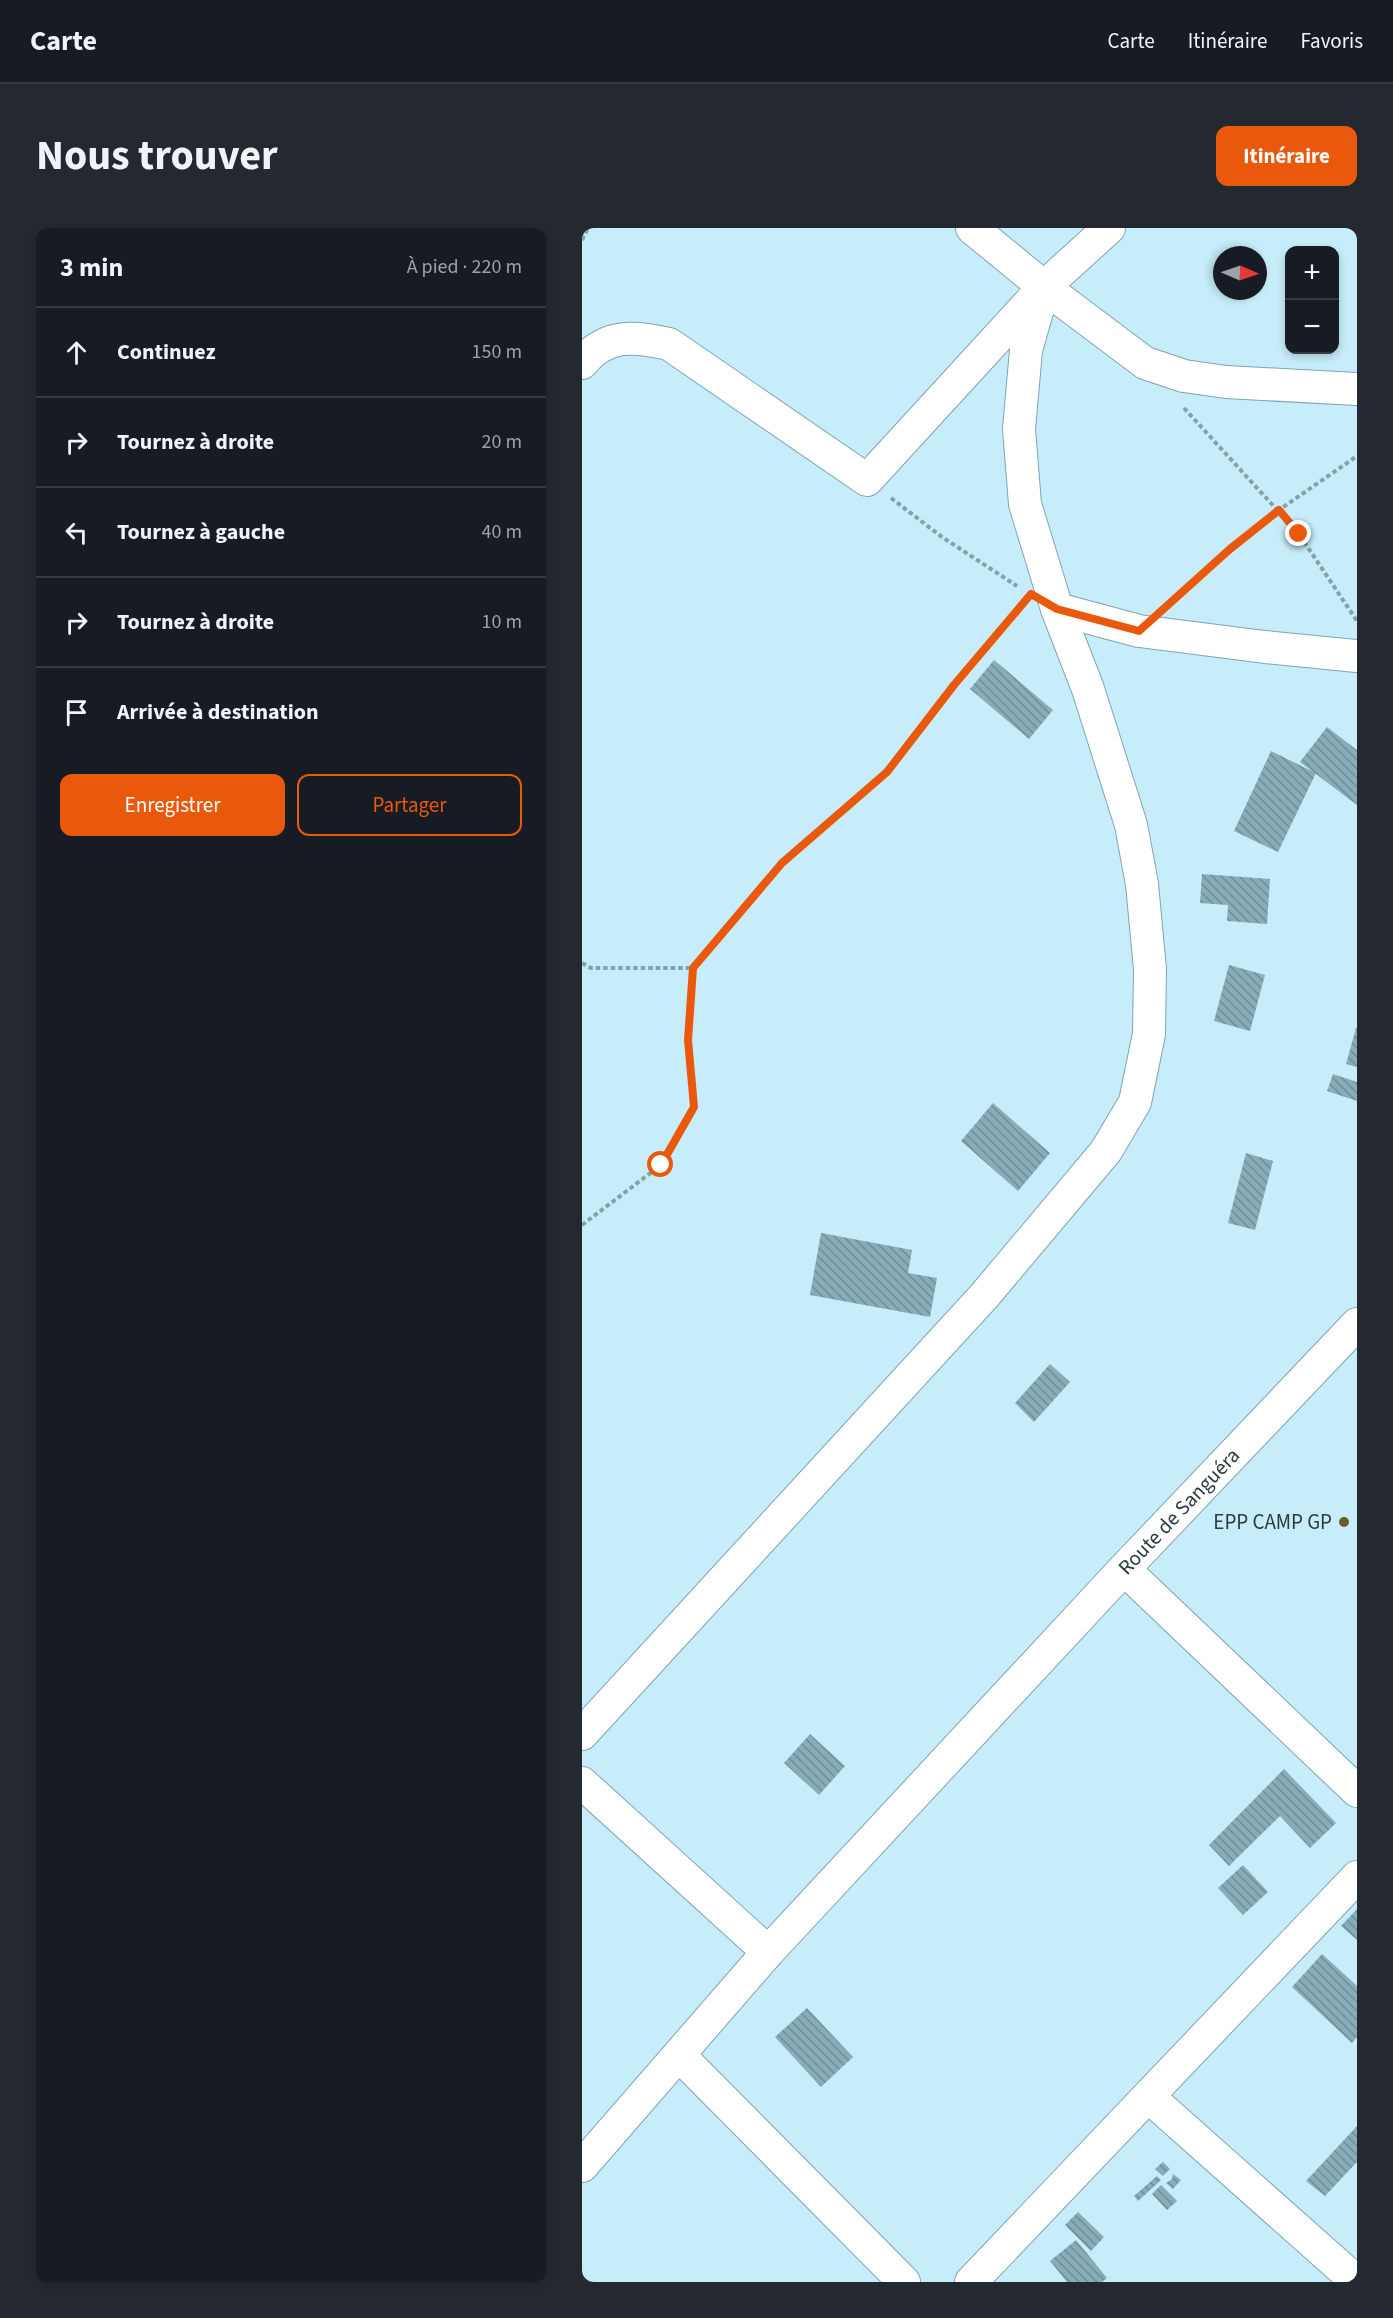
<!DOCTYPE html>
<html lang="fr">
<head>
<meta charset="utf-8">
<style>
	:root { --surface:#171b24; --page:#242831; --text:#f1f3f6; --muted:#9ea1a6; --line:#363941; --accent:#ea580c }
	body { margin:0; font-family:"Source Sans 3",sans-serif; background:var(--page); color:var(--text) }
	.controls { position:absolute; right:18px; top:18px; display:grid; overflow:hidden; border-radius:12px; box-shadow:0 3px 9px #0003 }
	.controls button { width:54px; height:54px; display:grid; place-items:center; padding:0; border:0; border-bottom:2px solid var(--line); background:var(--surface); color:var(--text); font:30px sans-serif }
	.compass { position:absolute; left:631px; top:18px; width:54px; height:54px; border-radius:50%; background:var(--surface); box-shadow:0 3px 9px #0003; rotate:92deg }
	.stop { position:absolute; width:18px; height:18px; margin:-14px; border:4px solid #ea580c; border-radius:50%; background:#fff }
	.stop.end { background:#ea580c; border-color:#fff; box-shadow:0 2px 6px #0008 }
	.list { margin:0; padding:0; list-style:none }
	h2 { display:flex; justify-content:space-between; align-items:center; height:78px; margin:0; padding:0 24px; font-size:26px }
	h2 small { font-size:20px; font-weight:400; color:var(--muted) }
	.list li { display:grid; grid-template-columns:39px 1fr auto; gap:18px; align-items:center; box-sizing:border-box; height:90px; padding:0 24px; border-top:2px solid var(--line) }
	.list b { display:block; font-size:22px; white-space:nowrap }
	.list em { font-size:20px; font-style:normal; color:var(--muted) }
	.actions { display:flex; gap:12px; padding:18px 24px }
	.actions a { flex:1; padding:14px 0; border:2px solid var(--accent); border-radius:12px; text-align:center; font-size:21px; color:var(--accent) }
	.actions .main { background:var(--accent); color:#fff }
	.icon { flex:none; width:33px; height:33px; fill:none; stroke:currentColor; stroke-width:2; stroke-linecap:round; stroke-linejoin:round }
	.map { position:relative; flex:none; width:775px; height:2054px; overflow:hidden; border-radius:12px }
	header { display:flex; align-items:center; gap:36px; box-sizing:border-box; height:84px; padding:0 30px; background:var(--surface); border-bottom:2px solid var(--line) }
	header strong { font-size:28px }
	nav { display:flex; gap:33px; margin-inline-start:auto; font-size:21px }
	.intro { display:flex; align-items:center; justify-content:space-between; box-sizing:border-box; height:144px; padding:0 36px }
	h1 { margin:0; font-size:42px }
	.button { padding:15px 27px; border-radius:12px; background:var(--accent); color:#fff; font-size:21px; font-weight:700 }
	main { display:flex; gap:36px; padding:0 36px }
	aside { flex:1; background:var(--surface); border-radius:12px; box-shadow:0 3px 9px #0003 }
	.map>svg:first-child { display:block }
	.building { fill:url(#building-back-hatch) }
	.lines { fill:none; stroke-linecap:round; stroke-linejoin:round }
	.minor-casing { stroke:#80a5b1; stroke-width:34 }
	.path { stroke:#85a2ab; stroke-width:4; stroke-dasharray:4.5 3; stroke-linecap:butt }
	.minor { stroke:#fff; stroke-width:32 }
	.route { stroke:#ea580c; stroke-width:8 }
	.poi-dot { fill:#685d2a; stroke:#c6edf9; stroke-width:2 }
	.labels { text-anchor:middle; stroke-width:6; stroke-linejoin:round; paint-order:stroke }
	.street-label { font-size:21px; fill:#2b3b40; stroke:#c6edf9 }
	.poi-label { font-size:21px; fill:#2b3b40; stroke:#c6edf9; text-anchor:end }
</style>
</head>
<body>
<header>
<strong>Carte</strong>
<nav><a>Carte</a><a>Itinéraire</a><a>Favoris</a></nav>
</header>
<div class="intro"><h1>Nous trouver</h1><a class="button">Itinéraire</a></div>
<main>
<aside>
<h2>3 min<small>À pied · 220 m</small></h2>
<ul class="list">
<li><svg class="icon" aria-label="ahead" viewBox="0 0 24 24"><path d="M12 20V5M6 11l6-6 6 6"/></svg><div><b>Continuez</b></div><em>150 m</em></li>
<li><svg class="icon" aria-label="right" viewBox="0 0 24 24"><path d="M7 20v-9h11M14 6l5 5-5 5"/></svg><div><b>Tournez à droite</b></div><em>20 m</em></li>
<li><svg class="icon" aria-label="left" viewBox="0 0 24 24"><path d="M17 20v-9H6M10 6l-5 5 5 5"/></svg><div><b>Tournez à gauche</b></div><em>40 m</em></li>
<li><svg class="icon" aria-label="right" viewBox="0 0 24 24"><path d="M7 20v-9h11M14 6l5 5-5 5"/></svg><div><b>Tournez à droite</b></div><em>10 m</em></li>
<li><svg class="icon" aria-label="arrive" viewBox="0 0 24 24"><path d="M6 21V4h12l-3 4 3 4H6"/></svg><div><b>Arrivée à destination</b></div></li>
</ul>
<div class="actions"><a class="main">Enregistrer</a><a>Partager</a></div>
</aside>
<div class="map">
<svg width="775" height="2054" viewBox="0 0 775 2054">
	<defs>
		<pattern id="building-back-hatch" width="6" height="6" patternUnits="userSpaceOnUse" patternTransform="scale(1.5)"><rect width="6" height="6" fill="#88adb9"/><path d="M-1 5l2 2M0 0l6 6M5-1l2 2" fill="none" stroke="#6f8e98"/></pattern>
	</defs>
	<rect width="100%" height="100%" fill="#c6edf9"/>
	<!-- building -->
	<g class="building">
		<polygon points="412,432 471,482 447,511 388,461"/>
		<polygon points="745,499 775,522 775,577 718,534"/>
		<polygon points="689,523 734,545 696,624 652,603"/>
		<polygon points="620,646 688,651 685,696 645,693 646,677 618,675"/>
		<polygon points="647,737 683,747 668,803 632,793"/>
		<polygon points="774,800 775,800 775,839 764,836"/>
		<polygon points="751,846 775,854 775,873 745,863"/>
		<polygon points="411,875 468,925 436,963 379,913"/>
		<polygon points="664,925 691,933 673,1002 646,995"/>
		<polygon points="239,1005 330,1022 326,1045 355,1050 348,1089 228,1067"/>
		<polygon points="468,1136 488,1154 452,1194 433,1175"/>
		<polygon points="228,1506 263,1538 237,1567 202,1535"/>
		<polygon points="702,1541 754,1595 728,1620 698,1588 647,1638 627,1617"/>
		<polygon points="661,1637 686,1664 661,1687 636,1660"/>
		<polygon points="775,1681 775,1712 759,1698"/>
		<polygon points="740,1726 775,1758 775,1809 770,1815 710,1759"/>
		<polygon points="225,1780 271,1829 239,1859 193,1809"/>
		<polygon points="775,1898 775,1934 743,1968 724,1953"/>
		<polygon points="581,1934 588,1941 581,1948 573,1941"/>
		<polygon points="591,1946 599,1952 591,1961 584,1955 590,1951"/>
		<polygon points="575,1948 579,1952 556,1973 552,1968"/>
		<polygon points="579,1957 595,1973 585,1982 570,1966"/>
		<polygon points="496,1984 522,2009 509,2023 483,1997"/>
		<polygon points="494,2012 525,2050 520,2054 485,2054 468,2033"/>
	</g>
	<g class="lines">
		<defs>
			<g id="minor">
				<polyline points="390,0 462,59 563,135 602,148 644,154 775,161"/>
				<path d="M0,135c24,-30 53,-27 87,-19l198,136 177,-193 65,-59"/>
				<polyline points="475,381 557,403 683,419 775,428"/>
				<polyline points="542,1341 775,1563"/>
				<polyline points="0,1506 403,1067 524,923 553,874 567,806 568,741 560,656 549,597 506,461 475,381 443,276 437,201 444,122 462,59"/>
				<polyline points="0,1555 186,1724"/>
				<polyline points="97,1827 322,2054"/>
				<polyline points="567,1869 775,2054"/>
				<path id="s1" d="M0,1938l186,-214 356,-383 233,-245"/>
				<polyline points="389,2054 775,1649"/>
			</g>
		</defs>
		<!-- minor casing -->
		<use href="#minor" class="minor-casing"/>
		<!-- path -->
		<g class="path">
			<polyline points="0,12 6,0"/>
			<polyline points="602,180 717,306 775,393"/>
			<polyline points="309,270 360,309 435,358"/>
			<polyline points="587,376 648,321 697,282 775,228"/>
			<polyline points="0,735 9,740 111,740"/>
			<polyline points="0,997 79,937 112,879 106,812 111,740 200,635 305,544 372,457 440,376"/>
		</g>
		<!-- minor -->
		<use href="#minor" class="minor"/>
	</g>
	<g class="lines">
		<!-- route -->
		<polyline class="route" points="79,937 112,879 106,812 111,740 200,635 305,544 372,457 449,366 475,381 557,403 648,321 697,282 717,306"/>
	</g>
	<!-- markers -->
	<circle class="poi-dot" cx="762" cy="1294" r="6"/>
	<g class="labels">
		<!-- street labels -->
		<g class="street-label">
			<text dy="7" stroke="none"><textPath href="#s1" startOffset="886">Route de Sanguéra</textPath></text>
		</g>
		<!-- poi labels -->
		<g class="poi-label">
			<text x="750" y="1301">EPP CAMP GP</text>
		</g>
	</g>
</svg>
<div class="controls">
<button>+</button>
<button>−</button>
</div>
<svg class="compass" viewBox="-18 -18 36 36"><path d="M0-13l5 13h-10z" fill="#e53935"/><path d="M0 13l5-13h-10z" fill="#9ea1a6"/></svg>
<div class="stop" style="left:79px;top:937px"></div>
<div class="stop end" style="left:717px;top:306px"></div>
</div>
</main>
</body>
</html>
